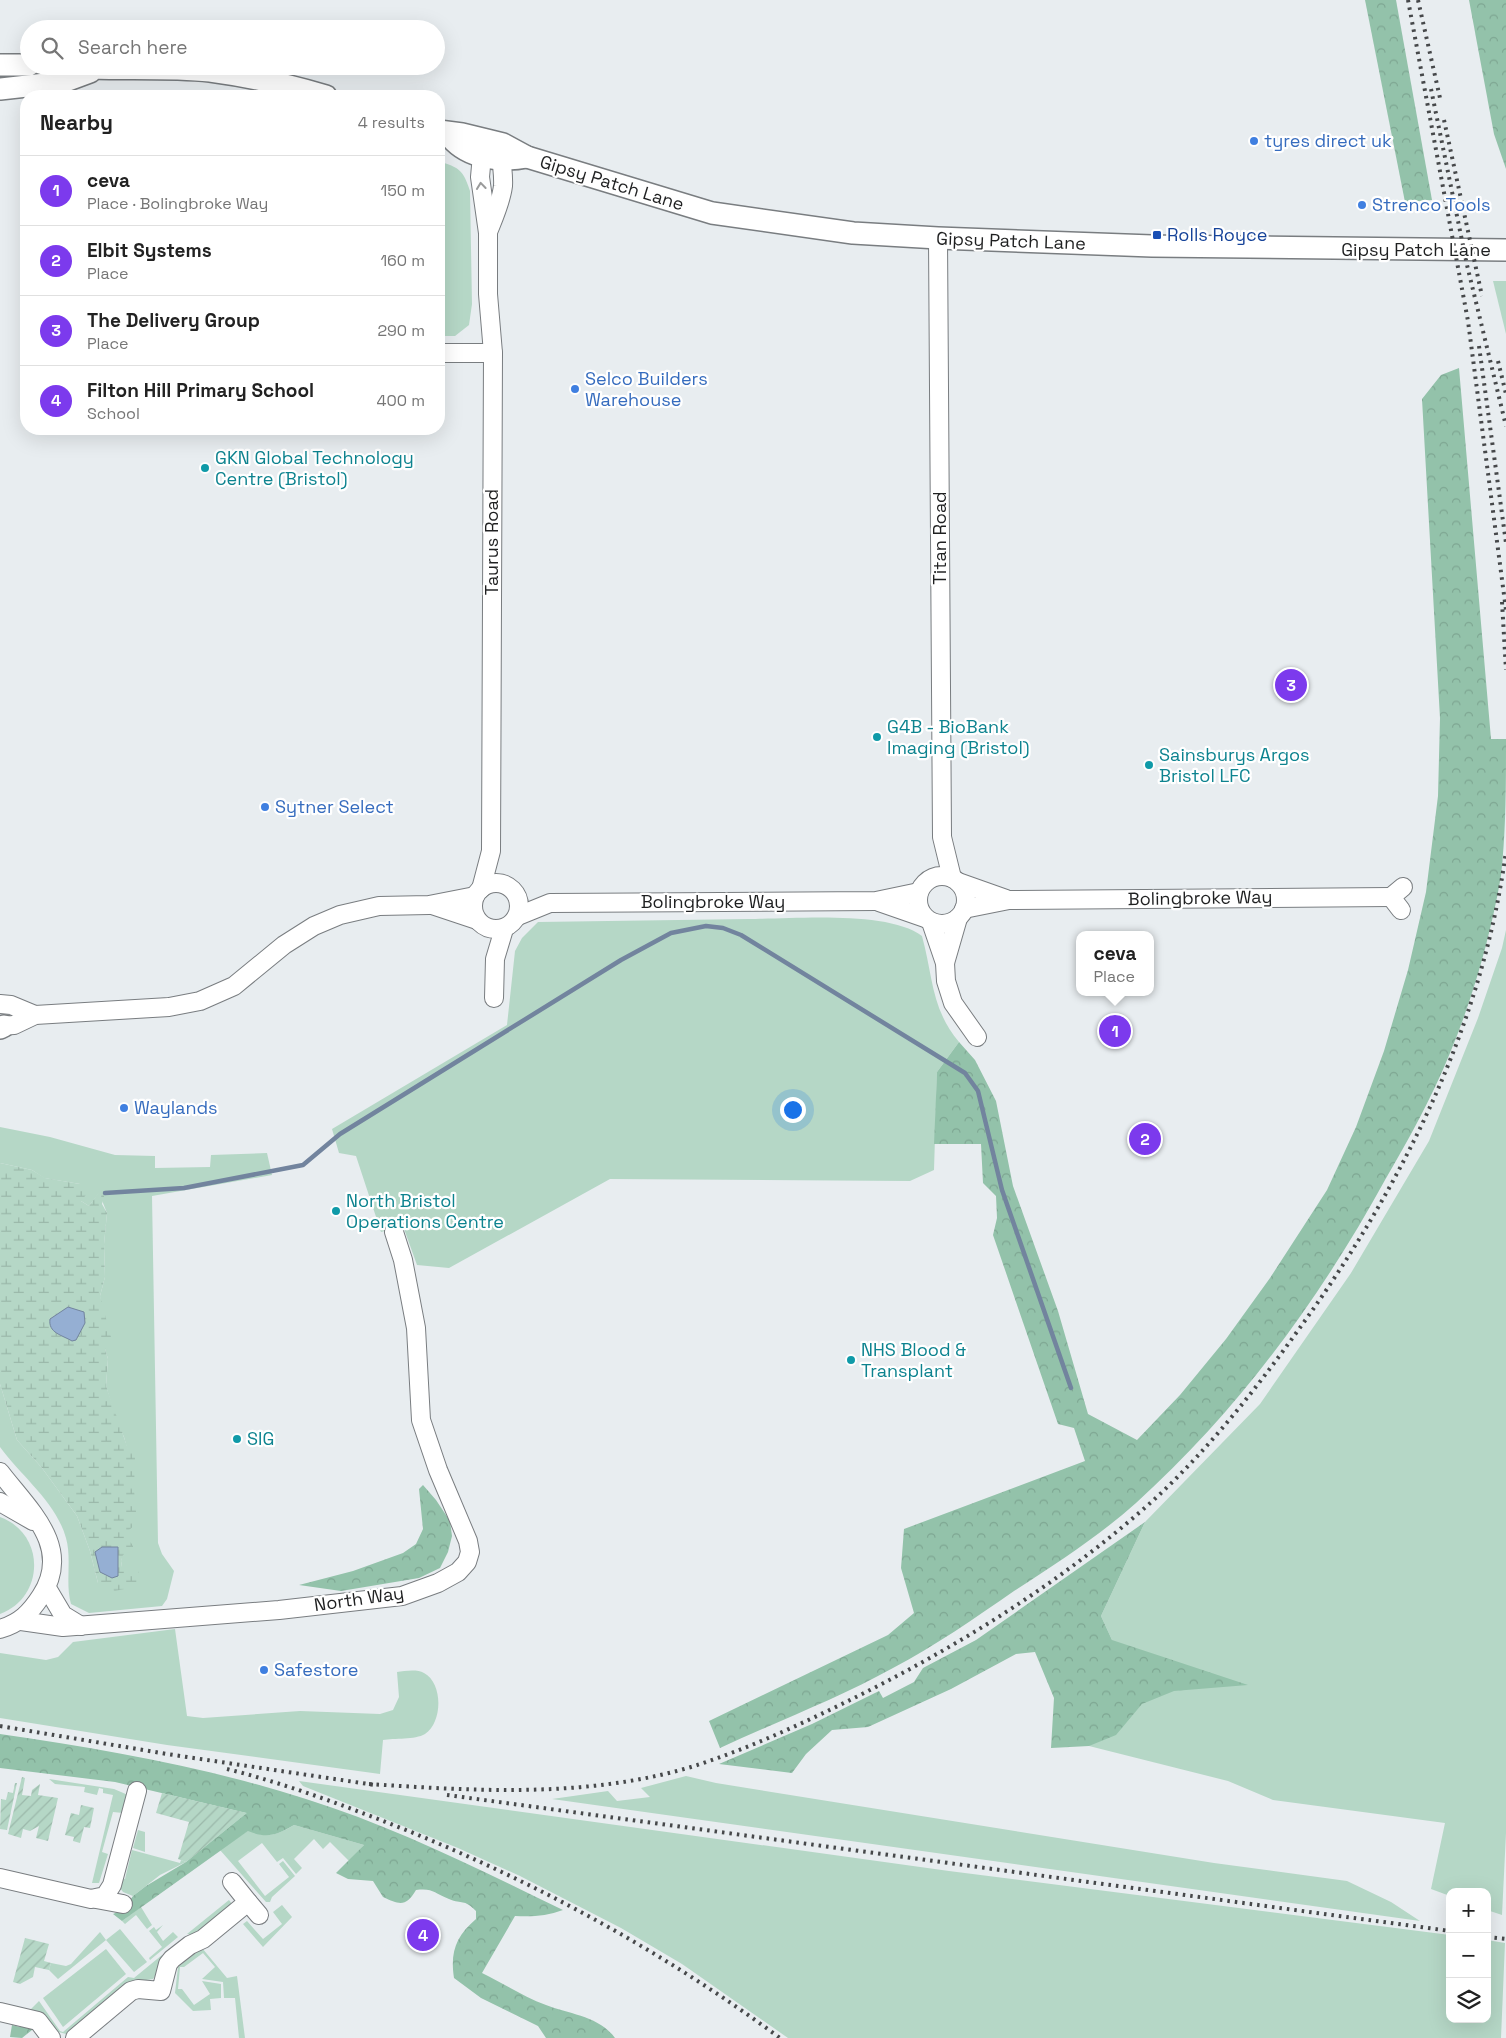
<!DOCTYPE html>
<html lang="en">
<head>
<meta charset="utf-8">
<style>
	:root { --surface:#fff; --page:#f2f2f2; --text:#222; --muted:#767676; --line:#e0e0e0; --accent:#7c3aed }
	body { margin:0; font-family:"Space Grotesk",sans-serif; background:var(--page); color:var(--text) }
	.controls { position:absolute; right:15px; bottom:15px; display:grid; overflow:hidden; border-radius:10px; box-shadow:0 5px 20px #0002 }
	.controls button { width:45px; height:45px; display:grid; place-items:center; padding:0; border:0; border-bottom:1px solid var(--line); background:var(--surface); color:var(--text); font:25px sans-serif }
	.you { position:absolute; left:792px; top:1109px; width:18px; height:18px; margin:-12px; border:4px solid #fff; border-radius:50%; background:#1a73e8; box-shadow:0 0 0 8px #1a73e833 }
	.badge { display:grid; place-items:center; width:32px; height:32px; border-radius:50%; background:var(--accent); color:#fff; font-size:16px; font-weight:700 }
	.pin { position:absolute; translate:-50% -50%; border:2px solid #fff; box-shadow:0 1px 5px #0006 }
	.popup { position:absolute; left:1076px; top:931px; width:78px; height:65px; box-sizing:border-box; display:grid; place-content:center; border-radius:10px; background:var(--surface); filter:drop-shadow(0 1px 4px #0005); font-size:16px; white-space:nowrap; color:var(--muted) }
	.popup b { font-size:19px; color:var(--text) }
	.popup::after { content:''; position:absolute; left:50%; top:100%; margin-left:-10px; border:10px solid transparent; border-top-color:var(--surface) }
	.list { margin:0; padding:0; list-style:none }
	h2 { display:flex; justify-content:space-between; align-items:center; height:65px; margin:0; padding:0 20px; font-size:21px }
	h2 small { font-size:16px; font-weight:400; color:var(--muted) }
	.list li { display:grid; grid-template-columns:32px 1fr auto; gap:15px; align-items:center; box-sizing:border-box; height:70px; padding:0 20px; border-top:1px solid var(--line) }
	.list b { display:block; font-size:19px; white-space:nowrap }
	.list p { margin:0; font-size:16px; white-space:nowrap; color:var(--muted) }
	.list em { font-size:16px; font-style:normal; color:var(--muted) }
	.icon { flex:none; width:28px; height:28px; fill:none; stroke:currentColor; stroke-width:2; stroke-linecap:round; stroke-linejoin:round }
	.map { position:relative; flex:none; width:1506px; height:2038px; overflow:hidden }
	.search { position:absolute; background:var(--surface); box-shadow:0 5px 20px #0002; left:20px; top:20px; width:425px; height:55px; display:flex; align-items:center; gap:12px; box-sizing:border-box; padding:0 18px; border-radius:28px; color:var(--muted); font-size:19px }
	.panel { position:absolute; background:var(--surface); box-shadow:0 5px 20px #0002; left:20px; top:90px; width:425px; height:345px; border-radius:20px }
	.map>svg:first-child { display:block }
	.green { fill:#b5d7c6 }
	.forest { fill:url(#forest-crowns) }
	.wetland { fill:url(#wetland-marsh) }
	.garden { fill:url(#garden-furrows) }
	.water { fill:#95afd3; stroke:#72849e }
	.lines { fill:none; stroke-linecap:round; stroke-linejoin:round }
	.stream { stroke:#72849e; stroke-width:4.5 }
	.minor-casing { stroke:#797d80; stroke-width:20 }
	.major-casing { stroke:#797d80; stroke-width:24 }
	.minor { stroke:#fff; stroke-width:18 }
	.major { stroke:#fff; stroke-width:21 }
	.rail { stroke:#46484a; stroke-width:4; stroke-dasharray:2.5 5; stroke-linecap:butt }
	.oneway { stroke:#9a9b9b }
	.shop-dot { fill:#3f7fe0; stroke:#fff; stroke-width:2 }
	.transit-dot { fill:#1a4fb4; stroke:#fff; stroke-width:2 }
	.culture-dot { fill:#0f9aa8; stroke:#fff; stroke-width:2 }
	.labels { text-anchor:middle; stroke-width:4.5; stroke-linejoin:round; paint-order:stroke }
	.shop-label { font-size:18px; fill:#366cbe; stroke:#fff; text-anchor:start }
	.street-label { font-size:18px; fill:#1f2021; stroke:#fff }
	.transit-label { font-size:18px; fill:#164399; stroke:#fff; text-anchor:start }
	.culture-label { font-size:18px; fill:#0d838f; stroke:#fff; text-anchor:start }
</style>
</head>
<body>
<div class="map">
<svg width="1506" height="2038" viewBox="0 0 1506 2038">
	<defs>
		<pattern id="forest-crowns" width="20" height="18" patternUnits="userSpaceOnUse" patternTransform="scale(1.25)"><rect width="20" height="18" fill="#93c2aa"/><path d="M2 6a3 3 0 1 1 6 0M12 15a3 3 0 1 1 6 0" fill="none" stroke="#7ea692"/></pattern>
		<pattern id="wetland-marsh" width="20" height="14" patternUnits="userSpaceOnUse" patternTransform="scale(1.25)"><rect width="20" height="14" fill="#b5d7c6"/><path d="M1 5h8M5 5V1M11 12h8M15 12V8" fill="none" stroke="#9bb8aa"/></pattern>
		<pattern id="garden-furrows" width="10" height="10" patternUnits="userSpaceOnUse" patternTransform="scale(1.25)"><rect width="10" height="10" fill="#b5d7c6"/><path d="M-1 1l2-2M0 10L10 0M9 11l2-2" fill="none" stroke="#9bb8aa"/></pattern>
	</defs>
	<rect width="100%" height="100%" fill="#e8edf0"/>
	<!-- green -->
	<g class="green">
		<path d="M439,161c20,7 24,8 31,30l2,113 -3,21 -14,11h-16z"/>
		<polygon points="1493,281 1506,281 1506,334"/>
		<path d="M748,919c44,0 140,-9 174,17 11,40 9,73 37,106l-22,30 -3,98 -24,11 -300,-2 -161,89 -32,-3 -14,-39 -22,6 -25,-76 -17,-3 -7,-24 175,-104 8,-74 7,-13 16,-16z"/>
		<polygon points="1506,930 1506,1833 1502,1915 1487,1910 1487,1892 1450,1892 1450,1896 1431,1889 1445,1823 1273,1800 1228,1781 1089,1746 1112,1640 1101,1616 1145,1522 1260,1404 1351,1273 1429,1141 1478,1018 1502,948"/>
		<path d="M0,1127l50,10 65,18 40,1v12l55,-1 1,-12 56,-2 5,22 -120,21 6,347 4,11 12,17 -7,28 -5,7 -73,7 -18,-9c-6,-21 1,-45 -5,-66 -10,-36 -45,-62 -66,-91v-63l17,56 25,28 35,48 13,35 8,32 24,-16 -1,-6 13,-60v-27l-10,-37 -7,-15 -11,-36 2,-27 -3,-10 -5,-53 5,-19 -1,-33 3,-31 -8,-20 -10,13 -8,-5 -1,-17 -36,-6 -12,-8 -32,-7z"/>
		<path d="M0,1517c46,17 45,80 0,97z"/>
		<path d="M175,1629l12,87 16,2 97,-7 80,3 13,-4 6,-13 -2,-25c8,-1 20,-3 27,1 19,10 19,49 1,61 -10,6 -31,4 -42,6l-3,34 -213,-29 -167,-27v-65l46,7 12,-3 15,-15z"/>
		<polygon points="686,1776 716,1783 1214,1863 1347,1881 1391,1902 1420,1921 552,1799 608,1791 617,1801 650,1797 641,1788"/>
		<polygon points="49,1779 114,1789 128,1795 123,1813 113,1812 102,1852 108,1854 99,1883 92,1883 113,1795 103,1793 103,1789 99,1788 97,1795 84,1792 85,1787 55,1784"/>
		<polygon points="299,1781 949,1871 1450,1935 1450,2019 1487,2019 1487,1940 1505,1943 1501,2038 788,2038 682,1964 621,1928 520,1876 458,1848 303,1786"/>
		<path d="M294,1825l70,20 -15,16 -19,-19 -7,7 -9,-10 -20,20 8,9 -6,6 -13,-16 -6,4 -15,-19 -24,18 27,35 24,-19 -10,-13 4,-3 12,15 -23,21 -2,5h-4l-46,-52 29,-20c18,9 28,5 45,-5z"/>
		<polygon points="138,1830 145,1832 145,1852 133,1848"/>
		<polygon points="132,1850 180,1863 181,1860 186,1862 160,1875 133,1896 123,1892 120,1888 120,1878 125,1879"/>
		<polygon points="229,1900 232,1904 199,1935 187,1934"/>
		<polygon points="282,1905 292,1917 263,1947 243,1924 247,1921 263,1939 282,1924 273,1912"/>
		<polygon points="141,1907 152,1925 147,1929 136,1915 125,1924 122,1921"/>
		<polygon points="163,1925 157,1932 163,1941 173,1932 178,1937 150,1960 149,1958 162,1947 149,1931 154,1927 156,1930"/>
		<polygon points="120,1929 147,1962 134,1972 106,1940 58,1979 49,1970 51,1963 66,1966 71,1964 100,1932 106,1940"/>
		<polygon points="202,1948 227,1978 237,1976 245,2038 239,2038 235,1998 224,1998 223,1982 202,1979 215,1967 203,1953 184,1967 180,1967 178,1989 182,1989 194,2005 210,1994 202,1981 221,1984 221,1998 210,1999 211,2010 193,2011 175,1993 178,1967"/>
		<polygon points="106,1949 126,1974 63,2027 43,1998"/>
		<polygon points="162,1955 157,1973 153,1979 127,1983 66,2034 55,2031 29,2011 39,2001 60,2031 63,2032 128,1977 134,1978"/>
	</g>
	<!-- forest -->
	<g class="forest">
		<polygon points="1365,0 1396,0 1432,200 1405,202"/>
		<polygon points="1469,0 1506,0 1506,169 1494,134"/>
		<path d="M1459,368l32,371h15c0,45 0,92 -5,137 -10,58 -28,122 -51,177 -18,44 -41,86 -65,127 -65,119 -148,232 -249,323 -37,33 -80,61 -122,88 -39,27 -79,55 -121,77 -54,30 -117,54 -173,80l-11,-27 179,-86 26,-22 -13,-45 3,-39 181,-68 -11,-33 -16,-4 -65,-189 4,-17 -1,-22 -13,-13 -2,-39h-47l3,-72 22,-30 16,18 21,41 17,85 45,125 30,103 49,26 43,-45 46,-56 44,-61 57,-88 29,-63 28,-76 24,-81 18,-78 12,-96 2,-78 -18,-319 19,-24z"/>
		<polygon points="423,1485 436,1500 450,1521 452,1536 448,1552 440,1568 419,1578 341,1591 299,1585 353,1571 403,1553 416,1544 423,1529 419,1489"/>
		<polygon points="1145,1522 1101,1616 1112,1640 1248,1685 1174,1691 1142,1704 1116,1735 1089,1746 1051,1748 1054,1698 1035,1652 1016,1654 951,1689 868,1727 832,1730 806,1754 792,1773 719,1764 812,1724 879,1691 883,1698 914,1682 923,1668 976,1640"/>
		<path d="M0,1734c104,15 206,33 306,65 89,28 173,70 257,111 -16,6 -31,7 -48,6l-33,57c21,10 42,24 64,32 23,9 53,11 69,33h-69l-8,-12 -57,-28 -27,-20c-4,-26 2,-42 22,-59v-8c-13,-13 -13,-6 -27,-12 -16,-6 -15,-11 -33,-9 -10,17 -16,15 -33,7l-10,-16 -25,-2 -12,-6 28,-28 -70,-20c-17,10 -27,14 -46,6l-126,90 -9,-7 11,-5 9,-13 13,-10 40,-24 60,-49 -131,-31 -115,-14z"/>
		<polygon points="21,2022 32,2028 32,2030 22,2038 10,2037 12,2025 20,2027"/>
	</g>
	<!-- wetland -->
	<polygon class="wetland" points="0,1163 32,1170 45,1178 80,1184 89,1191 81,1201 89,1206 99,1192 105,1193 102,1204 107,1213 104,1244 105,1277 100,1296 112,1341 105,1349 108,1359 106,1386 128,1449 135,1456 134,1490 137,1523 129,1530 127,1539 133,1545 133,1552 123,1555 121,1561 122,1567 139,1571 138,1580 134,1587 115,1591 104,1588 98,1583 90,1551 77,1516 42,1468 17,1440 0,1384"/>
	<!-- garden -->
	<g class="garden">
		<polygon points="22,1777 25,1778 22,1795 31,1796 32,1790 40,1784 38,1795 58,1798 48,1841 36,1838 39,1826 30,1831 23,1829 21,1838 8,1834"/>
		<polygon points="15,1783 17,1783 7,1830 0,1829 1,1799 6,1800 8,1792 13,1793"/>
		<polygon points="162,1793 247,1813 186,1862 178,1859 189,1822 156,1813"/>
		<polygon points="81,1805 94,1808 90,1828 84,1827 80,1843 73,1841 74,1837 65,1835 71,1813 79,1815"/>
		<polygon points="25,1938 49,1944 44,1961 51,1963 49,1970 35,1967 33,1977 20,1984 13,1982"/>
	</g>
	<!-- water -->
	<g class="water">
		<path d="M68,1307l16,5 1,11 -9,17 -4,1c-10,-6 -24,-8 -22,-22z"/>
		<polygon points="102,1547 118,1547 118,1576 112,1578 100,1572 95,1552"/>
	</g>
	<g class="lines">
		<!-- stream -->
		<polyline class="stream" points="105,1193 184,1188 303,1165 340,1134 621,960 671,933 706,926 723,928 741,935 965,1073 978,1091 1002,1190 1071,1388"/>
		<defs>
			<g id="minor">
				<polyline points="480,144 482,155 480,177 488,233 488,294 493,353 491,851 481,889"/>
				<path d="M488,232c6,-15 13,-30 15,-46 1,-14 -3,-25 -1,-40"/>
				<polyline points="938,238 942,837 952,878"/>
				<polyline points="439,353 493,353"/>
				<circle cx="942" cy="900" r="24"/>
				<polyline points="958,882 1006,899"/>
				<circle cx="496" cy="906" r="23"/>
				<polyline points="879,902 925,918"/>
				<polyline points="432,905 477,920"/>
				<polyline points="964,909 1009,900 1391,897"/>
				<polyline points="1401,910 1391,897 1403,887"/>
				<polyline points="518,916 550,903 876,901 919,892"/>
				<polyline points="931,922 945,963 946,981 953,1003 977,1037"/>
				<polyline points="945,963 958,918"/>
				<polyline points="494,998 495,959 504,929"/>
				<polyline points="0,1004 11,1005 35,1015"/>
				<polyline points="0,1026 14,1025 35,1015 169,1007 200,1001 234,986 284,945 314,926 340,915 379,906 429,905 475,896"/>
				<path d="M0,1472c29,38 73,75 41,124 -11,17 -21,27 -41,33"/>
				<polyline points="0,1502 33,1521"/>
				<polyline points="47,1588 63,1615 81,1626"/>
				<polyline points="21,1621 63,1627 279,1610 402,1596 438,1583 458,1572 467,1562 470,1552 468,1541 438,1470 421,1420 416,1328 403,1260 394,1232"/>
				<polyline points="0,1878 91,1899 105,1896 112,1885 137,1791"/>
				<polyline points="96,1899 123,1904"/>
				<polyline points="248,1902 259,1915"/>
				<polyline points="0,2012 38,2021 51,2038"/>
				<polyline points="75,2038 131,1991 138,1989 161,1991 168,1964 172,1959 190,1945 203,1939 248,1902 232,1882"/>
			</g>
			<g id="major">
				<polyline points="0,65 29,65"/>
				<path d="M57,66c51,5 102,0 153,5 38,5 78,14 116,25"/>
				<polyline points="0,89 63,82 90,72"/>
				<polyline points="439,131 462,134 503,144 527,157 712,213 853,233 938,238 1152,246 1506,250"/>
				<path d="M451,138c18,21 50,24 76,19"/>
				<polyline points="0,1028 4,1026"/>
			</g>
		</defs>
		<!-- minor casing -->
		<use href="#minor" class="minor-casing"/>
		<!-- major casing -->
		<use href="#major" class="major-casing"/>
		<!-- minor -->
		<use href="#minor" class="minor"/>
		<!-- major -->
		<use href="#major" class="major"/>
		<!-- rail -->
		<g class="rail">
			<polyline points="1408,0 1468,321 1506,610"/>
			<polyline points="1418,0 1440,98"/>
			<polyline points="1431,89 1467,265 1506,426"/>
			<polyline points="1444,120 1482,296"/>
			<polyline points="1479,346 1506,543"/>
			<polyline points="1498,361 1506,394"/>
			<polyline points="1502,602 1506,670"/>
			<polyline points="0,1726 167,1754 375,1785"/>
			<path d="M227,1769c52,13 102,31 151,50 143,55 279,128 402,219"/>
			<path d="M369,1784c108,7 217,14 322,-17 54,-17 106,-41 157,-66 110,-54 219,-122 310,-205 53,-50 98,-107 141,-167 102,-141 184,-304 207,-478"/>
			<polyline points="447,1795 1450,1931"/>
			<polyline points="1487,1937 1506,1939"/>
		</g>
	</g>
	<!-- one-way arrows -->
	<defs><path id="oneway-chevron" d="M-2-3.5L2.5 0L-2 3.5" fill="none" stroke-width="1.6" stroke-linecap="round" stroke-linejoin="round" transform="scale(1.25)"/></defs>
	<use class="oneway" href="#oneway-chevron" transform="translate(481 186) rotate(-96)"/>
	<!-- markers -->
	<g class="shop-dot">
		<circle cx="1254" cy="141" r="5"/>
		<circle cx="1362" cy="205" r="5"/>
		<circle cx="575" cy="389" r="5"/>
		<circle cx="265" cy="807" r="5"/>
		<circle cx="124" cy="1108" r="5"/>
		<circle cx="264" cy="1670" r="5"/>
	</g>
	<rect class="transit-dot" x="1152" y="230" width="10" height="10" rx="2.5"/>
	<g class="culture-dot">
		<circle cx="205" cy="468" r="5"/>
		<circle cx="877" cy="737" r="5"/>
		<circle cx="1149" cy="765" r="5"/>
		<circle cx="336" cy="1211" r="5"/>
		<circle cx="851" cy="1360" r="5"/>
		<circle cx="237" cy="1439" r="5"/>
	</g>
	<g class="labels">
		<!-- shop labels -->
		<g class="shop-label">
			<text x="1264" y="147">tyres direct uk</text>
			<text x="1372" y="211">Strenco Tools</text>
			<text x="585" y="385">Selco Builders<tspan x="585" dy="21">Warehouse</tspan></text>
			<text x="275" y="813">Sytner Select</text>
			<text x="134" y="1114">Waylands</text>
			<text x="274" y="1676">Safestore</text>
		</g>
		<!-- street labels -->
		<g class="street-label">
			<text transform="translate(612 183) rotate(17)" y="6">Gipsy Patch Lane</text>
			<text transform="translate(1011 241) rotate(2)" y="6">Gipsy Patch Lane</text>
			<text x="1416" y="256">Gipsy Patch Lane</text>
			<text transform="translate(940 538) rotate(-90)" y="6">Titan Road</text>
			<text transform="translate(492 542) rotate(-90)" y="6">Taurus Road</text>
			<text transform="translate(1200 898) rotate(-1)" y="6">Bolingbroke Way</text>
			<text x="713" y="908">Bolingbroke Way</text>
			<text transform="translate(359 1599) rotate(-8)" y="6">North Way</text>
		</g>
		<!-- transit labels -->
		<g class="transit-label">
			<text x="1167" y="241">Rolls Royce</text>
		</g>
		<!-- culture labels -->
		<g class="culture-label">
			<text x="215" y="464">GKN Global Technology<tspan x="215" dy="21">Centre (Bristol)</tspan></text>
			<text x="887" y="733">G4B - BioBank<tspan x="887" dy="21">Imaging (Bristol)</tspan></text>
			<text x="1159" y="761">Sainsburys Argos<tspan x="1159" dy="21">Bristol LFC</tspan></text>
			<text x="346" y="1207">North Bristol<tspan x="346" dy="21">Operations Centre</tspan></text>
			<text x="861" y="1356">NHS Blood &amp;<tspan x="861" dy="21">Transplant</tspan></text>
			<text x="247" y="1445">SIG</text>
		</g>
	</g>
</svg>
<div class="controls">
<button>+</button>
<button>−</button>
<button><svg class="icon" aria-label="layers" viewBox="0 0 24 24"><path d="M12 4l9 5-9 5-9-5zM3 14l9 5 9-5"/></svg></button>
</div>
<div class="you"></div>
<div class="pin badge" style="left:1115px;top:1031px">1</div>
<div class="popup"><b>ceva</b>Place</div>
<div class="pin badge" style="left:1145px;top:1139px">2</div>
<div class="pin badge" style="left:1291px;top:685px">3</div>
<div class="pin badge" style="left:423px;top:1935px">4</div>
<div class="search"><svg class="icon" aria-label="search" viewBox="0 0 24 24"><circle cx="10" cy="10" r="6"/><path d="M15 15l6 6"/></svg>Search here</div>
<section class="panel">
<h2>Nearby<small>4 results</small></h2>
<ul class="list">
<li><span class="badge">1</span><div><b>ceva</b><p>Place · Bolingbroke Way</p></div><em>150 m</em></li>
<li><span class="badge">2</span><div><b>Elbit Systems</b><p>Place</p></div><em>160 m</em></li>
<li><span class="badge">3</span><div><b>The Delivery Group</b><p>Place</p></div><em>290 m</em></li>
<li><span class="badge">4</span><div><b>Filton Hill Primary School</b><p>School</p></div><em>400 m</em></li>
</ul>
</section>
</div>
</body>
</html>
